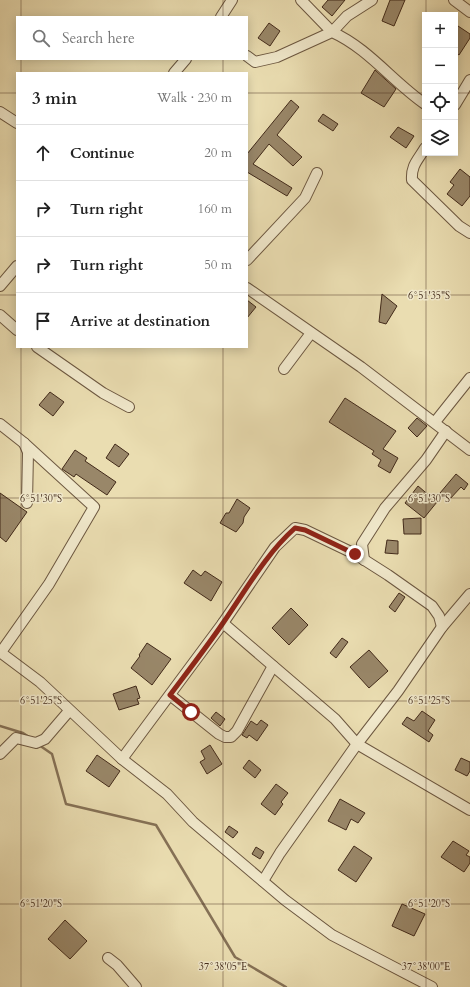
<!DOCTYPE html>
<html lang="en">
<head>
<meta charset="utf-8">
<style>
	:root { --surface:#fff; --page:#f6f6f6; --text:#222; --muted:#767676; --line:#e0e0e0 }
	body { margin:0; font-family:Cardo,serif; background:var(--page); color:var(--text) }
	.controls { position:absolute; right:12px; top:12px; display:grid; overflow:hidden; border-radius:0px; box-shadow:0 2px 10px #0003 }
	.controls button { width:36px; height:36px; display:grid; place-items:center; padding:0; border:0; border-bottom:1px solid var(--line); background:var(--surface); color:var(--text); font:20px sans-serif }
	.stop { position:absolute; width:12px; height:12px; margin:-9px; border:3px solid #8f2418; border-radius:50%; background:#fff }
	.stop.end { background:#8f2418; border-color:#fff; box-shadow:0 1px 4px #0008 }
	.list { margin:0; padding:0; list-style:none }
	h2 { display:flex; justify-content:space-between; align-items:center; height:52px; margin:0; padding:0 16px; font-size:17px }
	h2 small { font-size:13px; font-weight:400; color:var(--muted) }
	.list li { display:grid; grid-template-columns:26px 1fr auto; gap:12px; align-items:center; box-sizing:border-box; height:56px; padding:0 16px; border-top:1px solid var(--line) }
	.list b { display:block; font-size:15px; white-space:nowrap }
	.list em { font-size:13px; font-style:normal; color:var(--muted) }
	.icon { flex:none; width:22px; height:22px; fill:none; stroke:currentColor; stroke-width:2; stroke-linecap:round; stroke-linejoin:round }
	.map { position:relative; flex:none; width:470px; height:987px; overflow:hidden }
	.search { position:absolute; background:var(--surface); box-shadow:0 2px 10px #0003; left:16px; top:16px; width:232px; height:44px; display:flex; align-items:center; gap:10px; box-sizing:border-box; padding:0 14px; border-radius:0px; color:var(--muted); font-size:15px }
	.panel { position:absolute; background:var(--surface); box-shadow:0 2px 10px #0003; left:16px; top:72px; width:232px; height:276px; border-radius:0px }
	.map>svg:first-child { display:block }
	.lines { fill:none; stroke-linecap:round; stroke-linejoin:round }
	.stream { stroke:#857156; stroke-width:2.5 }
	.building { fill:#998769; stroke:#422a1a }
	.street-casing { stroke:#6c5740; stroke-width:12 }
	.street { stroke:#f1e9cc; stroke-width:10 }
	.route { stroke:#8f2418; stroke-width:5 }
	.ticks { fill:none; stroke:#422a1a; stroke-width:1; stroke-opacity:0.45 }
	.ticks-label { font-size:10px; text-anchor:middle; fill:#422a1a; stroke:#f1e9cc; stroke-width:3; stroke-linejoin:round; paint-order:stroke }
</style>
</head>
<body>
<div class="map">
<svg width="470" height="987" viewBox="0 0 470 987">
	<rect width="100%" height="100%" fill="#eaddb1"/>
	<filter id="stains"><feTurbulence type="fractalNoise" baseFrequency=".005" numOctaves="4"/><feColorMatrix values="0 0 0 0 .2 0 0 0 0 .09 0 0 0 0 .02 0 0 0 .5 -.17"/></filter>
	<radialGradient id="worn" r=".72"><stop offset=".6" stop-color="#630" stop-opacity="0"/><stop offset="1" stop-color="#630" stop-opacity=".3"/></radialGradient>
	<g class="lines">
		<!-- stream -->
		<g class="stream">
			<polyline points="0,726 23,733 29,737"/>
			<polyline points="39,745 52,754 66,804 156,825 235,957 286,987"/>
		</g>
	</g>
	<!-- building -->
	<g class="building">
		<polygon points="328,0 345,0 332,16 322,7"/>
		<polygon points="390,0 405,0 394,26 382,21"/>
		<polygon points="269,23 280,31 270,46 258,38"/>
		<polygon points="455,24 470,34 470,38 459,55 455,52"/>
		<polygon points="375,70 396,89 384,107 361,93"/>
		<polygon points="291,100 299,107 277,135 302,157 293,166 269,144 253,164 292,188 287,196 247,172 247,154"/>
		<polygon points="323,114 338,124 333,131 318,121"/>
		<polygon points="398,127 414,136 406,148 390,137"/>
		<polygon points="460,169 470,177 470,196 462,206 447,194 454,185 450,182"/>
		<polygon points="382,294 397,306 386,324 379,322"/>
		<polygon points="247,300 256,307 247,318"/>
		<polygon points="50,392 64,402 53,416 39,405"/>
		<polygon points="345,398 396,431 383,449 398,458 390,473 378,466 381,460 372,454 374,451 329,422"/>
		<polygon points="417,418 427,426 417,437 408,428"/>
		<polygon points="115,444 129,454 119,467 106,458"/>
		<polygon points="75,450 87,458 85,461 116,482 107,495 76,474 74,477 62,469"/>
		<polygon points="456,474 468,484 464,490 461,487 449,500 440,493"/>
		<polygon points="418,486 437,502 424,518 405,503"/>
		<polygon points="0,493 27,512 6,542 0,537"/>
		<polygon points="237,499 250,508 244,517 243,523 236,532 220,523 226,513 229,513"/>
		<polygon points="421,518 421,534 404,534 403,519"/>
		<polygon points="387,540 398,541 398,554 385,553"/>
		<polygon points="193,570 201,576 205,571 222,582 211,601 184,583"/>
		<polygon points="399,593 405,597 395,612 389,607"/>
		<polygon points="291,608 308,625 289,645 272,628"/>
		<polygon points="342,638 348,642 336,658 330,653"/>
		<polygon points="147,643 171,659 152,685 131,668 140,656 139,655"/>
		<polygon points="369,650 388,671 369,688 350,667"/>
		<polygon points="136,686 140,698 137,699 139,704 119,710 113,694"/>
		<polygon points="422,711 435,720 428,731 433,735 429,742 402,724 407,717 414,721"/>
		<polygon points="216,712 225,719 220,726 211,718"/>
		<polygon points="261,720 268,725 257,741 249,735 247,738 242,735 251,721 257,725"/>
		<polygon points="210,745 222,764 207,774 200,762 205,759 201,751"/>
		<polygon points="97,755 120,771 109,787 86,771"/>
		<polygon points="461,758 470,762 470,771 467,776 455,770"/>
		<polygon points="249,760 261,770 255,778 243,768"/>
		<polygon points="276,784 288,793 281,802 283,804 275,815 261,804"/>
		<polygon points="340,799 365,813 358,823 351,819 346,830 328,821"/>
		<polygon points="229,826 238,832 233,838 225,832"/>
		<polygon points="453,841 469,851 466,855 470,857 470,863 464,872 441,857"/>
		<polygon points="354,846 372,858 356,882 338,870"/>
		<polygon points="256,847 264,852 260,859 252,854"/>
		<polygon points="402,904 425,914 414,936 392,926"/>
		<polygon points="65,920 87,941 70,959 48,939"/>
	</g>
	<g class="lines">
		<defs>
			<g id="street">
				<polyline points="301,0 332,32 347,16 372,0"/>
				<polyline points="454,0 470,12"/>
				<polyline points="221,17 232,0"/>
				<path d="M247,56l8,6 22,-5 55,-25c36,16 61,50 93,72"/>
				<polyline points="174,73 186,59"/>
				<polyline points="455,105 470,80"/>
				<polyline points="0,112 17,123"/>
				<path d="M425,148c-7,12 -14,17 -13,32l47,46 11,7"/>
				<polyline points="247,260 305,198 317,173"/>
				<polyline points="0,286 17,266"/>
				<polyline points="247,288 361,367 470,450"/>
				<polyline points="0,315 17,330"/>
				<polyline points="37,347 103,393 129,407"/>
				<polyline points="284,369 311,333"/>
				<polyline points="435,422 470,378"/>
				<polyline points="0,424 24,443 28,452 27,503"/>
				<polyline points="364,560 362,544 385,508 426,460 446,431"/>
				<polyline points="223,623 335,719 357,744 470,810"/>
				<polyline points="0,652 40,682 122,759 167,794 193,822 285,900 332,935 432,987"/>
				<polyline points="1,652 49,584 94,507 24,443"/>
				<polyline points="170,695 219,734 225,737 231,737 237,731 273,666"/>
				<polyline points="0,754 16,738 36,743 45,739 69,711"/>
				<polyline points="122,759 223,623 275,547 295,528 305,530 355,554 388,575 432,606 439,616 442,627"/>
				<polyline points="263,881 280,853 357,744 398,691 442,627 470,594"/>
				<polyline points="108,958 117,965 136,987"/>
			</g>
		</defs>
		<!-- street casing -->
		<use href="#street" class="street-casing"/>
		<!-- street -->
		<use href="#street" class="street"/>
	</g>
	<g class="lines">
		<!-- route -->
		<path class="route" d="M191,712l-21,-17c18,-24 36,-47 53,-72 23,-33 42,-68 72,-95l10,2 50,24"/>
	</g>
	<!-- ticks -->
	<path class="ticks" d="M21,0v17M223,0v17M426,0v15M21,59v14M223,59v14M0,93h17M247,93h178M455,93h15M426,153v834M0,295h17M247,295h223M21,347v640M223,347v640M0,498h470M0,701h470M0,904h470"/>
	<g class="ticks-label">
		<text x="429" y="299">6°51'35"S</text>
		<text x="429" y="502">6°51'30"S</text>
		<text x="41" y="502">6°51'30"S</text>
		<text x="429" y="704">6°51'25"S</text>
		<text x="41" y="704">6°51'25"S</text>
		<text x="41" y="907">6°51'20"S</text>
		<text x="429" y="907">6°51'20"S</text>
		<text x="223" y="970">37°38'05"E</text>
		<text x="426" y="970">37°38'00"E</text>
	</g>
	<rect width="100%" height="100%" filter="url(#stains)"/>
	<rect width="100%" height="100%" fill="url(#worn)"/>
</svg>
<div class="controls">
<button>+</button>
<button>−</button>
<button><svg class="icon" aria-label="locate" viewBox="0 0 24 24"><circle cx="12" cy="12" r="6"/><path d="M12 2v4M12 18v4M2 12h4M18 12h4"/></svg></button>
<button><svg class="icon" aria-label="layers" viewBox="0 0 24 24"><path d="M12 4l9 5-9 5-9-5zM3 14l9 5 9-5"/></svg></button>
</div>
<div class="stop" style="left:191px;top:712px"></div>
<div class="stop end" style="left:355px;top:554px"></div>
<div class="search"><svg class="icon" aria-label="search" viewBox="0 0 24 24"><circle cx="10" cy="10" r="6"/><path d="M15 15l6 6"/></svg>Search here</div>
<section class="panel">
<h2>3 min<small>Walk · 230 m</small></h2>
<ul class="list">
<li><svg class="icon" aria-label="ahead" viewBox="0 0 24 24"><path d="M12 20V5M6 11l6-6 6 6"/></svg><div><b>Continue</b></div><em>20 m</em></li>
<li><svg class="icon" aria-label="right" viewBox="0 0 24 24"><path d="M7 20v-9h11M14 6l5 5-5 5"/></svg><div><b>Turn right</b></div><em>160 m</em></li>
<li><svg class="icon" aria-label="right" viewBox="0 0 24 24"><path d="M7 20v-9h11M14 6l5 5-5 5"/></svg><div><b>Turn right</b></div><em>50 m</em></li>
<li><svg class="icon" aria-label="arrive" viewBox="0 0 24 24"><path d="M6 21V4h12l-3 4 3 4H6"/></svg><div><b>Arrive at destination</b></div></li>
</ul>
</section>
</div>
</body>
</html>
